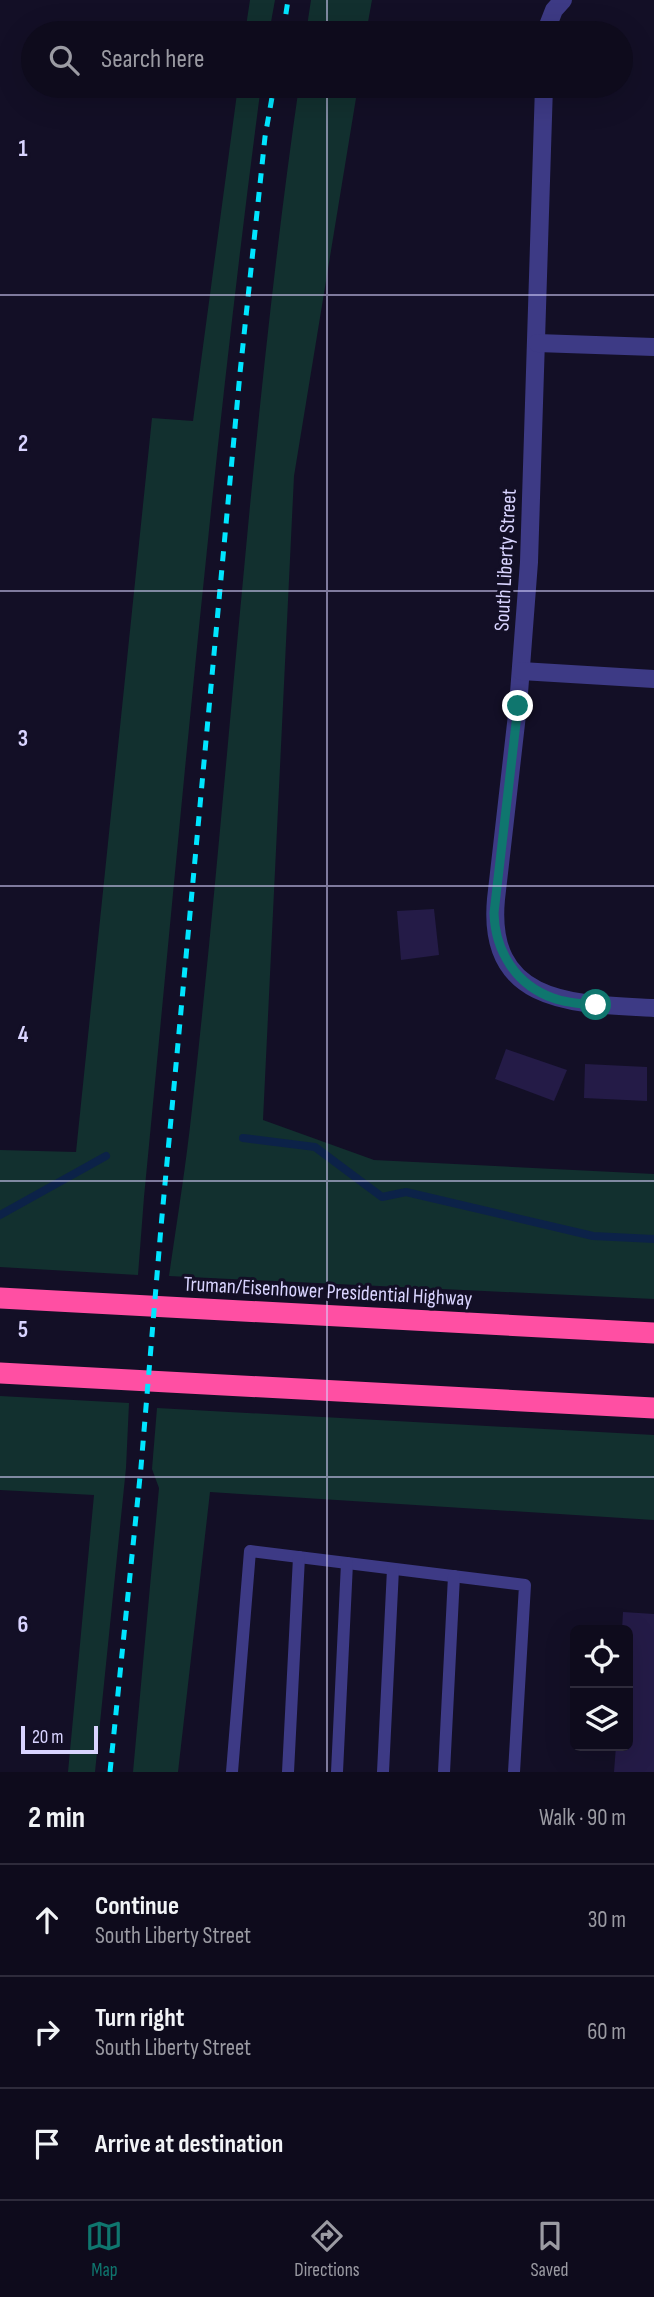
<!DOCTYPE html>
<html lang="en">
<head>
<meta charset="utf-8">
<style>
	:root { --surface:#0e0b1c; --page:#1c1929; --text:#f1f3f6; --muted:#9b9ba3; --line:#2e2b3b; --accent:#0f766e }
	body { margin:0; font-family:"Sofia Sans Condensed",sans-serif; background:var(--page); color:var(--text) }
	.controls { position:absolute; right:21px; bottom:21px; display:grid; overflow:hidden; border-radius:10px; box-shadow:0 7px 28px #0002 }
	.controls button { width:63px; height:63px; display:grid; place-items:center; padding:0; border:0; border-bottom:2px solid var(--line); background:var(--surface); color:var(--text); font:35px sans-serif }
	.scale { position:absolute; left:21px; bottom:18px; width:77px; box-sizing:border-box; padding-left:7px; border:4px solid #d9d4ff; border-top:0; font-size:19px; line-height:24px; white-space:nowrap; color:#d9d4ff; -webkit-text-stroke:5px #130f26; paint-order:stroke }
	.stop { position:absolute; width:21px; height:21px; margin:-16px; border:5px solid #0f766e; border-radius:50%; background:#fff }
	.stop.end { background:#0f766e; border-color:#fff; box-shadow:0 2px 7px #0008 }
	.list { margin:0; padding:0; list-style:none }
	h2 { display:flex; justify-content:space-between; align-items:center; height:91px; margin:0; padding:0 28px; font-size:30px }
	h2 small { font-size:23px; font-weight:400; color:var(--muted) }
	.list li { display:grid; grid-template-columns:46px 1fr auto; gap:21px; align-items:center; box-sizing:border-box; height:112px; padding:0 28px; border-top:2px solid var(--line) }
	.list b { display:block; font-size:26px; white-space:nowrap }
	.list p { margin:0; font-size:23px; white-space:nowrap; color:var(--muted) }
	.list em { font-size:23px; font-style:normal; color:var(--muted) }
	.icon { flex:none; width:38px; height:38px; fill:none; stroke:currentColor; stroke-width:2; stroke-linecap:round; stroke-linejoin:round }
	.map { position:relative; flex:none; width:654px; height:1772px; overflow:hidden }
	.search { position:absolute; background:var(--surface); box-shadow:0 7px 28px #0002; left:21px; right:21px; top:21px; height:77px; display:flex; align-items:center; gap:18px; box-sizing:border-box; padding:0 24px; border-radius:38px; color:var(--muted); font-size:26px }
	.sheet { height:427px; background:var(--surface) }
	nav { display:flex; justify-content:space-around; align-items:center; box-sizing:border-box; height:98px; border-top:2px solid var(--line); background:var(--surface); font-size:19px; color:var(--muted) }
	nav a { display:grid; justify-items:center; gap:4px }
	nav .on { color:var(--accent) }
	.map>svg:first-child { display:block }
	.green { fill:#12302f }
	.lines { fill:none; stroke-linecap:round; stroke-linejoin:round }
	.stream { stroke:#0c2248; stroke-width:8 }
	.building { fill:#241b47 }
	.lane { stroke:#3d3a85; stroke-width:12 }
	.street { stroke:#3d3a85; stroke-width:18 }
	.highway { stroke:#ff4fa3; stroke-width:21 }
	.rail { stroke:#00e5ff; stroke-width:5; stroke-dasharray:10 9; stroke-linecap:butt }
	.route { stroke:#0f766e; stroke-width:9 }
	.grid { fill:none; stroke:#d9d4ff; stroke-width:2; stroke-opacity:0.55 }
	.labels { text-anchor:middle; stroke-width:6; stroke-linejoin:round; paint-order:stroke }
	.street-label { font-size:21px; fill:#d9d4ff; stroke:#130f26 }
	.grid-label { font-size:23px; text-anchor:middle; font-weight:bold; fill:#d9d4ff; stroke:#130f26; stroke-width:6; stroke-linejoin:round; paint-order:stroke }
</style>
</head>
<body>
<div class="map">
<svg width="654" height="1772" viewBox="0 0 654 1772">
	<rect width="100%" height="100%" fill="#130f26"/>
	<!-- green -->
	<g class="green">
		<polygon points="250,0 275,0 269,33 245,33"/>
		<polygon points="311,0 372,0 366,33 306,33"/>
		<path d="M238,86h23c-49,369 -81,740 -117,1111l-6,78 -138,-8v-117l76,2 76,-734 41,3z"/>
		<path d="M299,86h59l-64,390 -31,644 111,40 280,14v125l-485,-23c8,-55 17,-111 23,-167 38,-341 58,-684 107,-1023z"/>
		<polygon points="0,1396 129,1403 126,1468 95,1772 68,1772 94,1495 0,1490"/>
		<polygon points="157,1408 654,1435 654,1520 210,1492 178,1772 133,1772 159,1488 152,1469"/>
	</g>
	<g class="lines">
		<!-- stream -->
		<g class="stream">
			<polyline points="243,1138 315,1147 382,1197 406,1192 593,1236 654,1239"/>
			<polyline points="0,1215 106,1156"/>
		</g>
	</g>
	<!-- building -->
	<g class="building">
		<polygon points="434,909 439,955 401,960 397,911"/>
		<polygon points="506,1049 567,1070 554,1101 495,1079"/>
		<polygon points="585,1064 647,1067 647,1101 584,1098"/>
		<polygon points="623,1612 654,1614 654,1772 614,1772 616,1746 628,1746 628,1630 622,1630"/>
	</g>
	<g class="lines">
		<!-- lane -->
		<g class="lane">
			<polyline points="232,1772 250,1551 525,1585 514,1772"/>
			<polyline points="288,1772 299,1557"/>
			<polyline points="337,1772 347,1563"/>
			<polyline points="383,1772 393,1569"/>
			<polyline points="444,1772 454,1576"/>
		</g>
		<!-- street -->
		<g class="street">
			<polyline points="545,33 554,10 563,0"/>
			<path d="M544,86l-15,476 -11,144 -22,193c-10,107 80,105 158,109"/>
			<polyline points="537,343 654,347"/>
			<polyline points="521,671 654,679"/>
		</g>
		<!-- highway -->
		<g class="highway">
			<polyline points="0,1298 654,1333"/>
			<polyline points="0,1373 654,1408"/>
		</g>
		<!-- rail -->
		<g class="rail">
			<polyline points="283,33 288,0"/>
			<polyline points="110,1772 141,1467 161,1227 240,373 265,137 274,86"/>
		</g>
	</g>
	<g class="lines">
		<!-- route -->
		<path class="route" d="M518,706l-24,207c1,38 22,72 59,85 13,5 29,6 43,7"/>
	</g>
	<!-- grid -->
	<path class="grid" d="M327,0v33M327,86v1686M0,295h654M0,591h654M0,886h654M0,1181h654M0,1477h654"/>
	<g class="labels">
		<!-- street labels -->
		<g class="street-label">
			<text transform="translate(505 560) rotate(-87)" y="7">South Liberty Street</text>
			<text transform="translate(328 1291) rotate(3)" y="7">Truman/Eisenhower Presidential Highway</text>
		</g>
	</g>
	<g class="grid-label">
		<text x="23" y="156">1</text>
		<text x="23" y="451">2</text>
		<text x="23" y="746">3</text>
		<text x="23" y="1042">4</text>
		<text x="23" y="1337">5</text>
		<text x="23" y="1632">6</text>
	</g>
</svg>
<div class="controls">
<button><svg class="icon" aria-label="locate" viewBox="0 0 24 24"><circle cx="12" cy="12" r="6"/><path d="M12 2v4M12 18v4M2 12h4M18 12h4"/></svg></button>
<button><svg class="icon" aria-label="layers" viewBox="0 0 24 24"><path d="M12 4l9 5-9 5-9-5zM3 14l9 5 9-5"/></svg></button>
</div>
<div class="scale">20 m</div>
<div class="stop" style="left:596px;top:1005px"></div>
<div class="stop end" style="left:518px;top:706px"></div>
<div class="search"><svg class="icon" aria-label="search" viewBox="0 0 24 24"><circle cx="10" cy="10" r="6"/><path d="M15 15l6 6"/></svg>Search here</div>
</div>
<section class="sheet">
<h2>2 min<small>Walk · 90 m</small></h2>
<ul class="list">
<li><svg class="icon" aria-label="ahead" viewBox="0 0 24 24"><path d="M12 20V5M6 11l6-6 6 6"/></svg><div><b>Continue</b><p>South Liberty Street</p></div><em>30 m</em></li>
<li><svg class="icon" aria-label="right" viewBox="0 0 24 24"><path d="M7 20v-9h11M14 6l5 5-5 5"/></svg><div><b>Turn right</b><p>South Liberty Street</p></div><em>60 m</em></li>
<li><svg class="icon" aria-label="arrive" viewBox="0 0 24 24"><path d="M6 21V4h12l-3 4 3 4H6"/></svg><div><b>Arrive at destination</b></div></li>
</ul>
</section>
<nav>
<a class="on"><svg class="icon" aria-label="map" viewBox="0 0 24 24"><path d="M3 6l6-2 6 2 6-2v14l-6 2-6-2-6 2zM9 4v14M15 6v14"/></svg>Map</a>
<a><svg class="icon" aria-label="directions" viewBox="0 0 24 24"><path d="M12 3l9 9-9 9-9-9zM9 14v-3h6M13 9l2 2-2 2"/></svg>Directions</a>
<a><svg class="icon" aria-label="saved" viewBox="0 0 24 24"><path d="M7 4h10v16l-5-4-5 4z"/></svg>Saved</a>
</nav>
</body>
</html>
